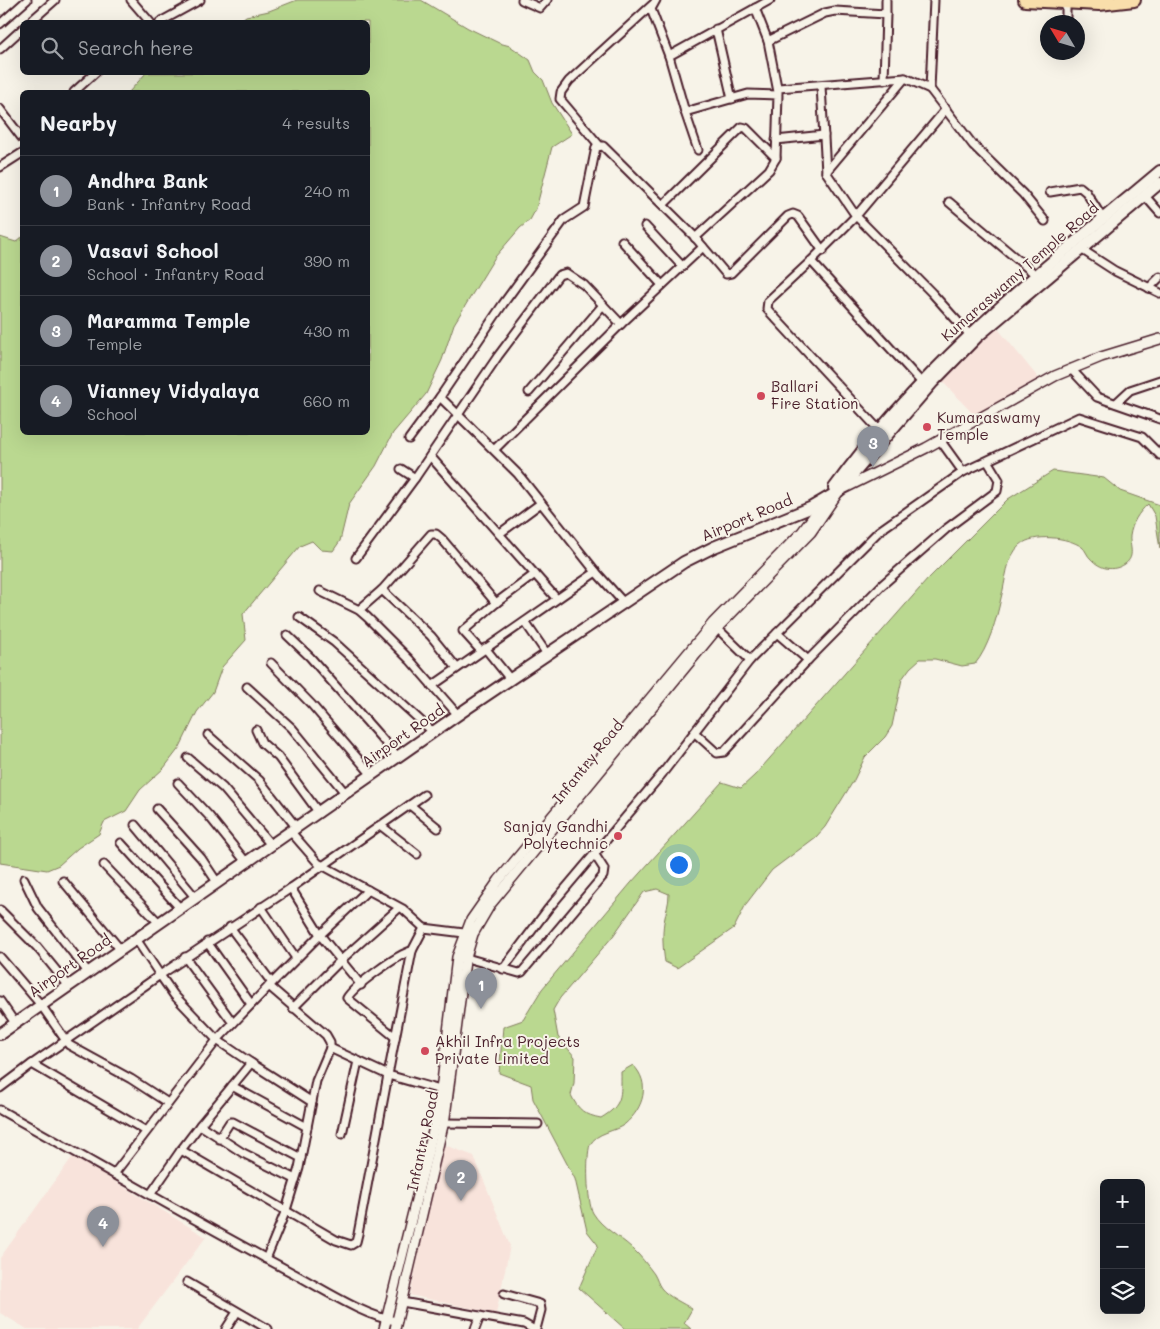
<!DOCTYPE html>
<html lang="en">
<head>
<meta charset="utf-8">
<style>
	:root { --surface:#171b24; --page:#242831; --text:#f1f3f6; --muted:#9ea1a6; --line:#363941; --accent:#8c9099 }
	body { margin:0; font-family:Mali,sans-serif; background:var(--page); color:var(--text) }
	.controls { position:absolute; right:15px; bottom:15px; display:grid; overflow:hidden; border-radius:8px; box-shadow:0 5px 20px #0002 }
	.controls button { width:45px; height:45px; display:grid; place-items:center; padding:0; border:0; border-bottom:1px solid var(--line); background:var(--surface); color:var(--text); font:25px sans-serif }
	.compass { position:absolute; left:1040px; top:15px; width:45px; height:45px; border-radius:50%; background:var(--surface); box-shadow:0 5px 20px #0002; rotate:308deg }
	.you { position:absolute; left:678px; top:864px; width:18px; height:18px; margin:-12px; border:4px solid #fff; border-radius:50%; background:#1a73e8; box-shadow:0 0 0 8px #1a73e833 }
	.badge { display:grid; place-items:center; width:32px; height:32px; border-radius:50%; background:var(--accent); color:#fff; font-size:16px; font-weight:700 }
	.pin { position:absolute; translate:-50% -41px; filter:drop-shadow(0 1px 2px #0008) }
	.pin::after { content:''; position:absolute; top:26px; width:18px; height:15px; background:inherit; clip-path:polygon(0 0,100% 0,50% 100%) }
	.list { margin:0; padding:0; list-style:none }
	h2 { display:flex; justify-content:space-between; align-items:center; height:65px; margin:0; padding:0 20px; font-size:21px }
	h2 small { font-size:16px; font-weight:400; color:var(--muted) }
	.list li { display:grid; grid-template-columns:32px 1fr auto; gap:15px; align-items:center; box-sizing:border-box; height:70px; padding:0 20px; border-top:1px solid var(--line) }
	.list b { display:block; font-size:19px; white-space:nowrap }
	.list p { margin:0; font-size:16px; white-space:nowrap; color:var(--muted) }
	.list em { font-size:16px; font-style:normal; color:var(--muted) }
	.icon { flex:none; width:28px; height:28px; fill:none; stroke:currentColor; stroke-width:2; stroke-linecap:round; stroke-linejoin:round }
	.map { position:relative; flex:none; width:1160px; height:1329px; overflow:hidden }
	.search { position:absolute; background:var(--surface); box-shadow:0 5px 20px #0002; left:20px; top:20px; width:350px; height:55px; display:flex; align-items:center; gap:12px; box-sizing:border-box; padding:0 18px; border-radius:8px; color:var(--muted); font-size:19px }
	.panel { position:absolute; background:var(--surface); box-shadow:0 5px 20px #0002; left:20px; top:90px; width:350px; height:345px; border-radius:8px }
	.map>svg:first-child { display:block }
	.built { fill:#f8e3db }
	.green { fill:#bad890; stroke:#827c5e }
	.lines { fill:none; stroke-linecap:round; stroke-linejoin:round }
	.minor-casing { stroke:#4a1f2b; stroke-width:11 }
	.tertiary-casing { stroke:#4a1f2b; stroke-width:12 }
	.secondary-casing { stroke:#4a1f2b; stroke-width:14 }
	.trunk-casing { stroke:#4a1f2b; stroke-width:16 }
	.minor { stroke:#f7f3e8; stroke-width:7 }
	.tertiary { stroke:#f7f3e8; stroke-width:9 }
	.secondary { stroke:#f7f3e8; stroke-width:10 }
	.trunk { stroke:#f9deab; stroke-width:12 }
	.poi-dot { fill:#d1495b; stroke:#f7f3e8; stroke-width:2 }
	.labels { text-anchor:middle; stroke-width:4; stroke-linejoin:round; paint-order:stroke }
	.street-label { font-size:15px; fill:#4a1f2b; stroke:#f7f3e8 }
	.poi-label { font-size:15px; fill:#4a1f2b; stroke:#f7f3e8; text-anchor:start }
</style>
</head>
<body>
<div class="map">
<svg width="1160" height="1329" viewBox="0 0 1160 1329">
	<rect width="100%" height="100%" fill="#f7f3e8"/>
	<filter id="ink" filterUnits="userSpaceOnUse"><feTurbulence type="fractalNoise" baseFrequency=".02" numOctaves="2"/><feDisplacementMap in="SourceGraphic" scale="10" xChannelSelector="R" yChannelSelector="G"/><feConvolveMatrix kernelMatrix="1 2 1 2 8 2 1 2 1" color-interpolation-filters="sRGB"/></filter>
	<g filter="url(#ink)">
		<!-- built -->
		<g class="built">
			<polygon points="995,325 1040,380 974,415 941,380"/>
			<polygon points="442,1144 474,1156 510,1246 496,1314 410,1295"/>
			<polygon points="73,1156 206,1237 137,1329 27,1329 0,1313 0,1258"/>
		</g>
		<!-- green -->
		<g class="green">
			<polygon points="297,0 421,0 468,28 499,43 510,46 530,60 535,72 543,80 552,103 572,134 552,147 536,209 530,220 520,228 495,257 454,324 442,360 426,394 393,433 376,466 349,504 340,541 333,551 321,550 312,541 300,546 243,614 246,640 222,667 213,692 197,712 180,747 164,768 140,790 126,811 104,822 99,834 78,848 59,865 47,870 0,863 0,237 16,242 22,237 22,432 368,432 368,92 129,92 146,73 368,72 368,22 238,22 246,16 269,11"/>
			<path d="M1053,471l51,7 16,13 40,14v44l-5,-33 -7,-12c-10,9 -16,19 -18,32 -1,10 6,20 -5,28 -12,8 -25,5 -34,-5 -4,-3 -5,-9 -9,-12 -14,-10 -48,-14 -62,-2 -14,12 -14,36 -19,53 -4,20 -13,51 -26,66l-13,2 -27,-7h-15l-10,9 -8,11 -10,47 -7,11 -20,20 -11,23 -29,47 -9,10 -44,33 -26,34 -12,24 -57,40 -12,-6c-2,-13 -3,-27 -1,-40 2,-11 5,-18 5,-28l-12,-5 -13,3 -31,44 -53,62 -7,12 5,27 17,20 -1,26 -3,12c7,15 14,20 30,23 22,-13 20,-22 20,-46l12,-7c18,18 11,43 -8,59 -10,8 -29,8 -35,21 -4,10 -3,58 3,68 9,15 26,23 39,35 8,7 16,18 22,26 3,5 4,10 7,14 7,9 22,15 31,21l-8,14 7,6h-66l-46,-41 19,-43 -11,-14 -12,-52 -42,-80 -2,-14 -32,-12 4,-46 20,-7 19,-31 89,-106 91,-101 19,6 14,-13 173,-196 80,-80z"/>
		</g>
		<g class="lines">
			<defs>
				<g id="minor">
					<polyline points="131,0 150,22"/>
					<polyline points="522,0 540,8 547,0"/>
					<polyline points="656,0 651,9 669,56"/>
					<polyline points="770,0 669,56 685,112 748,94 778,95 776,158"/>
					<polyline points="1066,3 1066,22"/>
					<polyline points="755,8 768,41 778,92"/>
					<polyline points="30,22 55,0"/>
					<polyline points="160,22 200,0"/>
					<polyline points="0,24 27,0"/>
					<polyline points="716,29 732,99"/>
					<polyline points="768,41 825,13 835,11 886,14 886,0"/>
					<polyline points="0,49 22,29"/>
					<polyline points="884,80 886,14"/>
					<polyline points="821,86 826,172"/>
					<polyline points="778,88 905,78"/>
					<polyline points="930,89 934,0"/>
					<polyline points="74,92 96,72"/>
					<polyline points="0,109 22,138"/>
					<polyline points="946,109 856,216 932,293 969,334"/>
					<polyline points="685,112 698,150"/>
					<polyline points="776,140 824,135"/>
					<polyline points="599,145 560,99 561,92 569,81 652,5"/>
					<polyline points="0,167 22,153"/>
					<polyline points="1050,192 1080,187 1086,192 1103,219"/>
					<polyline points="1145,196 1160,213"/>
					<polyline points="949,202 1036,275"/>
					<polyline points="663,205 742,127 746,128 776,158 769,170 695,238"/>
					<polyline points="645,226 682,266"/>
					<polyline points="622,241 662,285"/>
					<polyline points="1081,249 1115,271 1160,293"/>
					<polyline points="811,261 768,301 767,309 880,431"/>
					<polyline points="1149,288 1160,277"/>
					<polyline points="1071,369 1097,397 1160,419"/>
					<polyline points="922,383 811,261 856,216 826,172 905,78 930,89 973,145 1023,194 1045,221"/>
					<polyline points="529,392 603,305 621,324 703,247"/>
					<polyline points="1116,403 1130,390 1160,380"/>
					<polyline points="409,439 440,397"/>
					<polyline points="495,449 621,324"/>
					<polyline points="430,456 556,598"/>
					<polyline points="963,472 1079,417 1142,437 1160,455"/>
					<polyline points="415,478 498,356 559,275 566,273 584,285 603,305"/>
					<polyline points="499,534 541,503"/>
					<polyline points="356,558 415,478 401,469"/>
					<polyline points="596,572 518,474 440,397 503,304 564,220 584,207 596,147 603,146 694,236 726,274 731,273 788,216 793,214 798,216 823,251"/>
					<polyline points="320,591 359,610 367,617 410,660 458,715"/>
					<polyline points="496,603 535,574"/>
					<polyline points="359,610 382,590"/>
					<polyline points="299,617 334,642 433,732"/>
					<polyline points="525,622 547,654"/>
					<polyline points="777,633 808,660"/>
					<polyline points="287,635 310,657 398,757"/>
					<polyline points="485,648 510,679"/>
					<polyline points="750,660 879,531 963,472 940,440"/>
					<polyline points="271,663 312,705 372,775"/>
					<polyline points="457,668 431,636 382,590 431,534 436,534 442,539 496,603 463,631 481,651"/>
					<polyline points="432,686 596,572 623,602"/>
					<polyline points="247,687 292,728 346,794"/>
					<polyline points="256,730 262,743 278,757 319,813"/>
					<polyline points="695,733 717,753 724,752 808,660 882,585 946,529 997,491 999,480 988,462"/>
					<polyline points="208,735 259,780 297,828"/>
					<polyline points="188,758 223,788 271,845"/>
					<polyline points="178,783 209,816 246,862"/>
					<polyline points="410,805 438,828"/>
					<polyline points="157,809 201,858 217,882"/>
					<polyline points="135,825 195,897"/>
					<polyline points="380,825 417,854"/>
					<polyline points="291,832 318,863 403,909 424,928"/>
					<polyline points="121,843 179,907"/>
					<polyline points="104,865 158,922"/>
					<polyline points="24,879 38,908 88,972"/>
					<polyline points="63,881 120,949"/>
					<polyline points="291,888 320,935 269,986 326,1035 330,1042 330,1048"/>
					<polyline points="261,907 296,958"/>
					<polyline points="0,910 37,947 68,985"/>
					<polyline points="230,927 272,983"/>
					<polyline points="136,939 160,975 291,888 424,795"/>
					<polyline points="207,942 251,1004"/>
					<polyline points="0,957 41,1005 69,1045 131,1079 168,1103"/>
					<polyline points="185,957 233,1023"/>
					<polyline points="463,957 519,973 522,972 603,876 604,869 595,855"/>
					<polyline points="503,969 548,909 662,774 750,660 718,629"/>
					<polyline points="361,985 320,935 368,890"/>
					<polyline points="0,1001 15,1023"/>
					<polyline points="293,1008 340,961 399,908"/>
					<path d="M395,1037l-48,-39c7,-12 51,-44 65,-47"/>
					<polyline points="32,1064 160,975 174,995 217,1040 251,1063"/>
					<polyline points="232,1086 307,1127"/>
					<polyline points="0,1088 32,1064 146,1131"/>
					<path d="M0,1110c97,54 193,110 291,162 29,15 75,46 106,49"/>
					<polyline points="444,1123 538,1124"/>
					<polyline points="200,1125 251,1063 312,1102"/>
					<polyline points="342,1134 358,1061"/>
					<polyline points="219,1139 230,1122 233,1122 301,1158"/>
					<polyline points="181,1150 200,1125 243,1153 295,1179"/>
					<polyline points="114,1174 217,1040 269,986"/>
					<polyline points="150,1195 181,1150 336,1240 351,1245 356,1242 358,1234 388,1075 444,1091"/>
					<polyline points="266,1259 286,1210 299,1168 316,1081 330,1048 388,1075 412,951 424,928 464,933"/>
					<polyline points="187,1282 268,1329"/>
					<polyline points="504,1294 540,1304 541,1310 536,1329"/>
					<polyline points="402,1302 524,1324 533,1329"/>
					<polyline points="226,1329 237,1312"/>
					<polyline points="475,1329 480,1316"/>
				</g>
				<g id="tertiary">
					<polyline points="384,1329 439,1107 457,957 471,920 499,880 713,623 802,532 827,498"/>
					<polyline points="395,1329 445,1117 465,961 473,934 490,905 721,624 811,532 839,491 926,448 1055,376 1101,357 1160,339"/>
				</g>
				<g id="secondary">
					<path d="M834,488c91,-126 208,-218 326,-317"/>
					<polyline points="0,1034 469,707 684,562 714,547 810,508 839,491 933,382 977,337 1160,183"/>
				</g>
				<polyline id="trunk" points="1025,0 1099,4 1134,0"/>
			</defs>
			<!-- minor casing -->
			<use href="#minor" class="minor-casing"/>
			<!-- tertiary casing -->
			<use href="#tertiary" class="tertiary-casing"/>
			<!-- secondary casing -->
			<use href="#secondary" class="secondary-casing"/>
			<!-- trunk casing -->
			<use href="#trunk" class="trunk-casing"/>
			<!-- minor -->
			<use href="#minor" class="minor"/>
			<!-- tertiary -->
			<use href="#tertiary" class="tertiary"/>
			<!-- secondary -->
			<use href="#secondary" class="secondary"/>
			<!-- trunk -->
			<use href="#trunk" class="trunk"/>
		</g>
	</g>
	<!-- markers -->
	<g class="poi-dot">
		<circle cx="761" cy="396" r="5"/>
		<circle cx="927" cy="427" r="5"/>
		<circle cx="618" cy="836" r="5"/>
		<circle cx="425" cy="1051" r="5"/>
	</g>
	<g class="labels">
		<!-- street labels -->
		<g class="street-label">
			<text transform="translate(1020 272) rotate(-41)" y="5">Kumaraswamy Temple Road</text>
			<text transform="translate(747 518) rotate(-23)" y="5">Airport Road</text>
			<text transform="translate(403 736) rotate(-35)" y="5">Airport Road</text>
			<text transform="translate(588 762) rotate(-51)" y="5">Infantry Road</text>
			<text transform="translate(70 966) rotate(-35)" y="5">Airport Road</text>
			<text transform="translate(423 1141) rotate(-78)" y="5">Infantry Road</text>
		</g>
		<!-- poi labels -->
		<g class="poi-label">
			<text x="771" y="392">Ballari<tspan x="771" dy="17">Fire Station</tspan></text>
			<text x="937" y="423">Kumaraswamy<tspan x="937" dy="17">Temple</tspan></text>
			<text x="608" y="832" text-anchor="end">Sanjay Gandhi<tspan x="608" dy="17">Polytechnic</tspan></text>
			<text x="435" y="1047">Akhil Infra Projects<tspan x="435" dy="17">Private Limited</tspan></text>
		</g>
	</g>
</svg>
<div class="controls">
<button>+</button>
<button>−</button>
<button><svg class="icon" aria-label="layers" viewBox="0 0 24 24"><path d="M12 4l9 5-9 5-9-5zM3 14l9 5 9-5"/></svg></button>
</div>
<svg class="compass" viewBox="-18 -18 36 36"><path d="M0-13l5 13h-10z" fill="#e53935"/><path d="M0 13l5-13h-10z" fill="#9ea1a6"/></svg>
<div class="you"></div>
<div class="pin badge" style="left:481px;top:1009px">1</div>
<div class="pin badge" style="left:461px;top:1201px">2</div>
<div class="pin badge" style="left:873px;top:467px">3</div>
<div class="pin badge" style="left:103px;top:1247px">4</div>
<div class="search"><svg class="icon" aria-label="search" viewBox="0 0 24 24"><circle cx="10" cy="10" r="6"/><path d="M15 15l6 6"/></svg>Search here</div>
<section class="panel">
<h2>Nearby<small>4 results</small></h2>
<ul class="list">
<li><span class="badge">1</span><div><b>Andhra Bank</b><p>Bank · Infantry Road</p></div><em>240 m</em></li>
<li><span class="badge">2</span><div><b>Vasavi School</b><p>School · Infantry Road</p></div><em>390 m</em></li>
<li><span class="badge">3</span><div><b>Maramma Temple</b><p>Temple</p></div><em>430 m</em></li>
<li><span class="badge">4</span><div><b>Vianney Vidyalaya</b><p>School</p></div><em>660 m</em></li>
</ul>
</section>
</div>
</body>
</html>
